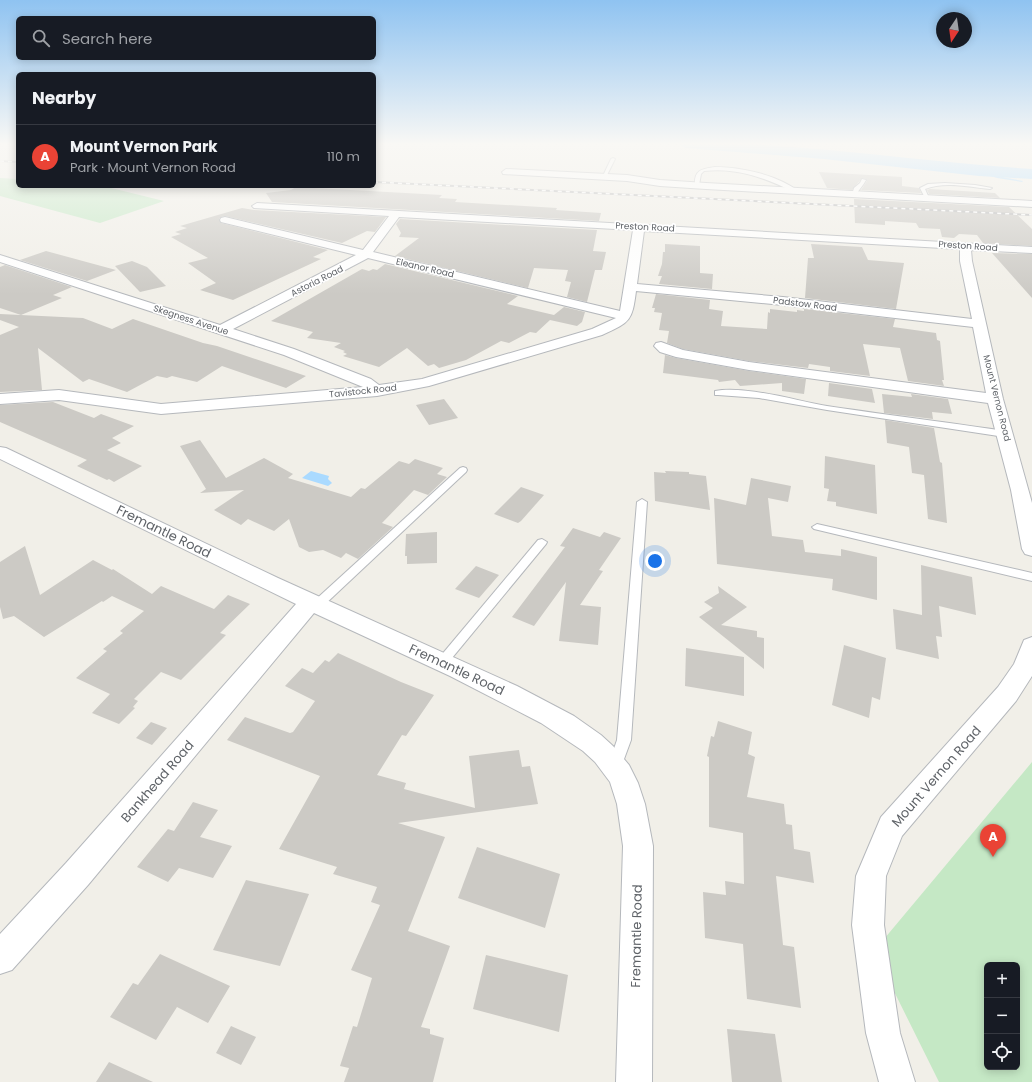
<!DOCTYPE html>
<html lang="en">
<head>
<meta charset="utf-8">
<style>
	:root { --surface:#171b24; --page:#242831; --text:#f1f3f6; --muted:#9ea1a6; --line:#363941; --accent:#ea4335 }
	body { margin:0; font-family:Poppins,sans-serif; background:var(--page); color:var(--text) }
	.controls { position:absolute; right:12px; bottom:12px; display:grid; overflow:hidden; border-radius:6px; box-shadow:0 2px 10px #0003 }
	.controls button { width:36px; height:36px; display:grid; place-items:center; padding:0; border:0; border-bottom:1px solid var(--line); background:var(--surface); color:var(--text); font:20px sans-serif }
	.compass { position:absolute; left:936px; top:12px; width:36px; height:36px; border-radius:50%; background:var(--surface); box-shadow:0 2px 10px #0003; rotate:193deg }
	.you { position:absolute; left:655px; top:561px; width:14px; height:14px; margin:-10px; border:3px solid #fff; border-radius:50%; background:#1a73e8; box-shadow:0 0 0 6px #1a73e833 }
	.badge { display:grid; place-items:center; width:26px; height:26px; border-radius:50%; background:var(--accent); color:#fff; font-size:13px; font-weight:700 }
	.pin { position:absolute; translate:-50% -33px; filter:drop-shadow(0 1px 2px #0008) }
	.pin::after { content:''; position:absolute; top:21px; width:14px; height:12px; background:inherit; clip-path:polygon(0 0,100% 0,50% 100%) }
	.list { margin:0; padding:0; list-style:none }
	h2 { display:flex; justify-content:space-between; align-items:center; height:52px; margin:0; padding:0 16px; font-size:17px }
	h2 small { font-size:13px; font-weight:400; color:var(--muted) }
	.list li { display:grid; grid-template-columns:26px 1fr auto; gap:12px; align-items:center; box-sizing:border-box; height:64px; padding:0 16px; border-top:1px solid var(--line) }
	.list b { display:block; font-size:15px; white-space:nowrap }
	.list p { margin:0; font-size:13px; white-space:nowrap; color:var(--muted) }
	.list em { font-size:13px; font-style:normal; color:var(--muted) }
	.icon { flex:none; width:22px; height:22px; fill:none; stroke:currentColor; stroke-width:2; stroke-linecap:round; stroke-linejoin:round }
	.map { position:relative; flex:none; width:1032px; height:1082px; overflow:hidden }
	.search { position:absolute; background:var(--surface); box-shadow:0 2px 10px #0003; left:16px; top:16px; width:360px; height:44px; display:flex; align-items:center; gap:10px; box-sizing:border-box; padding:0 14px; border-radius:6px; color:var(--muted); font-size:15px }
	.panel { position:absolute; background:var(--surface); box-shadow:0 2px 10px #0003; left:16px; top:72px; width:360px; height:116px; border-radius:6px }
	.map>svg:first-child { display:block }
	.green { fill:#c5e8c5; fill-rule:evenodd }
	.water { fill:#aadaff }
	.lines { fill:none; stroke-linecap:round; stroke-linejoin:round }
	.stream { fill:#aadaff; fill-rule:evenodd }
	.river { fill:#aadaff; fill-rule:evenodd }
	.building { fill:#cccac5 }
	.lane-casing { stroke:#b5b8bc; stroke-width:2 }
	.street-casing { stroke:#b5b8bc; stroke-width:2 }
	.lane { fill:#fff; fill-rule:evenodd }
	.street { fill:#fff; fill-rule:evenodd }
	.rail-casing { stroke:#b6b7b8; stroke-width:2 }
	.rail { stroke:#fff; stroke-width:1.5; stroke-dasharray:4; stroke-linecap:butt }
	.labels { text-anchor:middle; stroke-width:3.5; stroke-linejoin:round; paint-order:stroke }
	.far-street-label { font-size:9px; fill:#5f6368; stroke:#fff }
	.near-street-label { font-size:13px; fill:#5f6368; stroke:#fff }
</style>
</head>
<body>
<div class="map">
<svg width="1032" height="1082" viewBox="0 0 1032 1082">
	<rect width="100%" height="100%" fill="#f1efe8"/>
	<!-- green -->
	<g class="green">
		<polygon points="0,178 18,179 18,186 103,186 164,201 100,223 0,196"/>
		<path d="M1032,762v320h-93l-65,-131zM987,965h30v102h-30z"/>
	</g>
	<!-- water -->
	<polygon class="water" points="311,471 329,476 328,479 332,483 328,486 302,478"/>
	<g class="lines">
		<!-- stream -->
		<polygon class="stream" points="979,170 997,176 1023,181 1022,182 997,178 978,172"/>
		<!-- river -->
		<path class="river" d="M678,143c38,-2 77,1 115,4 80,6 159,17 239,22v10l-53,-3 -155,-17 -138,-11 -5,-2z"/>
	</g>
	<!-- building -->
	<g class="building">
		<polygon points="819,172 902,177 902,186 919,188 921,193 861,190 867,181 866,179 862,178 852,190 827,188"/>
		<polygon points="296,187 442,195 439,198 457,199 455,202 557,208 556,210 601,213 599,221 272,202 266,193 291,190"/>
		<polygon points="930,189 995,193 1000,198 929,194 927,190"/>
		<polygon points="854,199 1009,207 1032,229 1032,246 983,243 977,235 959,234 954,238 942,237 940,229 919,228 916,223 885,221 885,225 855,223"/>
		<polygon points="242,208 254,210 386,217 375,232 367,231 342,243 225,216 221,217 219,219 221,223 328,250 313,257 321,259 233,300 200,290 216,283 188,263 208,258 171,237 181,234 175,232 187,228 180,226"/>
		<polygon points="400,219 597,230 593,251 606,252 602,270 595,270 587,302 567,297 571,282 565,281 568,270 534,268 528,288 395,256 419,238 399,237 401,233 396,224"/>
		<polygon points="665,244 700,246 700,273 713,274 712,289 659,284 662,276 658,276 662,264 663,252 665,252"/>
		<polygon points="811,244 862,247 868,260 904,263 896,309 805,298 808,258 814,258"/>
		<polygon points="46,251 116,270 87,281 20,260"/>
		<polygon points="992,253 1032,254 1032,298"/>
		<polygon points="132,261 147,267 166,286 140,292 115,266"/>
		<polygon points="385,264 518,296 507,304 554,315 564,307 585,312 582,322 577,326 550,320 536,333 530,332 509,343 501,341 466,360 439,368 434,364 428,366 407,348 379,367 343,356 347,354 343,352 345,351 334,347 341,343 307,338 313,332 271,321 362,269 369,271 373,269 377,270"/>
		<polygon points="5,265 72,287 53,295 62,298 21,315 0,308 0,267"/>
		<polygon points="656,294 710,300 709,309 723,311 721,326 767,329 768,312 770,313 770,309 797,312 797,310 804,311 804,309 895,319 893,327 936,333 937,340 940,341 944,380 942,380 944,386 908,381 900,348 863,344 870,376 830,371 830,367 809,364 808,368 749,361 683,349 667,343 669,331 659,330 662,313 654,312 655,308 652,308"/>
		<polygon points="0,314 83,318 112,329 133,319 203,343 217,346 306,376 286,388 222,366 197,382 172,376 167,378 157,376 127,392 89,379 83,382 38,348 42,390 0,392 0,335 19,327 0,320"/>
		<polygon points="665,355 676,358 749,371 806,379 804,394 782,391 782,383 740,386 735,380 719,382 718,380 663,373"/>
		<polygon points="829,383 872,389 875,403 828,396"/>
		<polygon points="882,394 912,397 911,394 948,399 952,414 932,412 933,419 884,413"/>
		<polygon points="444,399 458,418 429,425 416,405"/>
		<polygon points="53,402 94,418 101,414 134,426 112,438 121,443 107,450 142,466 114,482 109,479 107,480 77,466 87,460 0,422 0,405"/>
		<polygon points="885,420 934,428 940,462 942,463 947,523 928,519 924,475 912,473 909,447 887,443"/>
		<polygon points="200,440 226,478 264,458 293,474 288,478 351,497 361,488 365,489 399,461 409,464 415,459 443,468 437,474 447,477 428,495 414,490 382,523 393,527 358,559 346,553 341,558 323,550 309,552 299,547 289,519 274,531 248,519 241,525 214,510 244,490 200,493 206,489 180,446"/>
		<polygon points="825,456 875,465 877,514 836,506 836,502 827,501 829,489 824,488"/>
		<polygon points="665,471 689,472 689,474 706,476 710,510 655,501 654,472 666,473"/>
		<polygon points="751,478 791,486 788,502 768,498 772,536 803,540 805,552 841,556 841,549 877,557 877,600 832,590 833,579 717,564 714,498 746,505"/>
		<polygon points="521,487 544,495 521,521 518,523 494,514"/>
		<polygon points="573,528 600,537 604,532 621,538 599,570 603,571 580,605 601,607 598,645 559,641 566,582 534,626 512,617 565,547 560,546"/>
		<polygon points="437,532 437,563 407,564 407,556 405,556 406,534"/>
		<polygon points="25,546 40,595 93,560 112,570 113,569 152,594 161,586 214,609 228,595 250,604 220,633 226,635 181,680 161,672 134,699 138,701 133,707 135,708 119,724 92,713 110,694 76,678 107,651 103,649 123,633 120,631 144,611 112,596 103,602 102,601 44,637 14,616 3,619 0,607 0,562"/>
		<polygon points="921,565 972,577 976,615 939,606 942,637 936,636 939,659 896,649 893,609 922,615"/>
		<polygon points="476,566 499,575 479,598 455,589"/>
		<polygon points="718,586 747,607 721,625 757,631 757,637 764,638 764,669 699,617 713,608 704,602 719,593"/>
		<polygon points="844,645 886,658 880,700 872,697 869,718 832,705"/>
		<polygon points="686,648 744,657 744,696 685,686"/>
		<polygon points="338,653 401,682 434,695 406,736 402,735 377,775 406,783 404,789 475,808 469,756 519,750 522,767 530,766 538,804 398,823 445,837 408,931 450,946 421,1027 430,1029 430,1034 444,1038 433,1082 344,1082 349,1068 340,1066 353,1026 357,1027 372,978 351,970 380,905 371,902 377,887 333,874 337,867 279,849 320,776 227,740 245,717 290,733 293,732 315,701 285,686 302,668 313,673 325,660 329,662"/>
		<polygon points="718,721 752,732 748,754 755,757 747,797 784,804 786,824 792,825 794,849 810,852 814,883 776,876 783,945 794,947 801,1008 747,999 743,944 705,938 703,892 726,895 725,881 744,884 743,833 709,827 709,757 707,756 711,736 714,737"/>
		<polygon points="151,722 167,728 152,745 136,738"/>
		<polygon points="193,802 218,810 200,837 232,846 213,878 179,868 168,882 137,867 168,829 174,831"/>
		<polygon points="477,847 560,874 545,928 458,898"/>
		<polygon points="246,880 309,894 280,966 213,950"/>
		<polygon points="160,954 230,986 208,1023 177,1007 156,1040 110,1017 133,983 138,985"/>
		<polygon points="486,955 568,975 559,1032 473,1009"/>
		<polygon points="231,1026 256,1037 241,1065 216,1053"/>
		<polygon points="727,1029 775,1034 782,1082 732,1082"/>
		<polygon points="109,1062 153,1082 96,1082"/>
	</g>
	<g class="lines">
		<defs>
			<g id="lane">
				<polygon points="613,158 615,159 606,177 602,178 611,159"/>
				<path d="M715,167c26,0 62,8 83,24l-4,1c-29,-14 -57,-25 -90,-21l-3,3 -2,11 -4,1c-1,-16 6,-17 20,-19z"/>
				<path d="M862,179l4,1c-3,6 -7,9 -10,15h-4l2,-7 6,-5z"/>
				<path d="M945,183l30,2 17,3 -2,1c-20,-2 -46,-8 -65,0l4,9 -2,1 -2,-1 -5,-10 8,-4z"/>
				<path d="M715,391c29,-6 82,10 112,15 59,9 119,16 178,25l4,3 -4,3 -178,-27 -68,-12 -41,-3h-3z"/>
				<polygon points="463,467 466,468 467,470 466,472 321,608 313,608 312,605 313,602 460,468"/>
				<polygon points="642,499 647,502 631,740 620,770 615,772 610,770 608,766 617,740 637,502"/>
				<polygon points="817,524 1032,573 1032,581 814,529 812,527"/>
				<polygon points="542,539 547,542 546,544 447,664 443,666 439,664 437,661 439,658 538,540"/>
			</g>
			<g id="street">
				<polygon points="506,169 627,175 660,180 706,183 1032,201 1032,207 706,189 660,186 627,181 503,174 502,172"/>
				<path d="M257,203l775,44v6l-61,-3 1,11 31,138 29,104v53l-7,-2 -3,-5 -11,-59 -23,-87 -239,-33 -73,-13 -16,-5 -6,-6 2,-3 5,-1 22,8 66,12 237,31 -13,-66 -190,-22 -147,-14c-4,31 -6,31 -34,44l-173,51 -52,10 -216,18 -102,-14 -59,4v-10l59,-4 102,14 202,-17 -79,-32 -284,-93v-7l220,70 136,-70 -135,-33 -1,-2 1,-2 4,-1 138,33 26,-34 -135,-8 -2,-2zM399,217l234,13 -13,81 -247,-59zM644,231l316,18v12l12,58 -189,-22 -146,-13zM368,258l248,60 -24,11 -170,50 -43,6 -8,-6 -77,-30 -61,-20z"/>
				<polygon points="0,447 6,448 278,578 517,686 574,716 601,735 613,746 629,765 638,783 645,804 653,846 652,1082 616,1082 623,846 617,804 610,782 595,762 583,751 541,723 450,676 314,613 88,885 12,970 0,974 0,934 66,863 296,604 0,459"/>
				<polygon points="1032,637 1032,676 1016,701 902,836 886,876 884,925 900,1033 915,1082 879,1082 866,1033 852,925 856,876 881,817 998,687 1014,664 1024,640"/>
			</g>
		</defs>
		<!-- lane casing -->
		<use href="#lane" class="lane-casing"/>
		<!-- street casing -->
		<use href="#street" class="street-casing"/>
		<!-- lane -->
		<use href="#lane" class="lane"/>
		<!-- street -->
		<use href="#street" class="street"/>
		<defs>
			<g id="rail">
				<polyline points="0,161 18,162"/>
				<polyline points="374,182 1032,215"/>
			</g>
		</defs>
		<!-- rail casing -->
		<use href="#rail" class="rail-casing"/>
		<!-- rail -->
		<use href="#rail" class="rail"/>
	</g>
	<!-- sky -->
	<linearGradient id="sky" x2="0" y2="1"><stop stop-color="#8fc3f1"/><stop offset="0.49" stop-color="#f9f8f5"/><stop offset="1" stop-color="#f9f8f5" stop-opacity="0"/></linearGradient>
	<rect width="1032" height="294" fill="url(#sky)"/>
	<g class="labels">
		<!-- far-street labels -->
		<g class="far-street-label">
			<text transform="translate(645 227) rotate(3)" y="3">Preston Road</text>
			<text transform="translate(968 246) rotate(4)" y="3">Preston Road</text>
			<text transform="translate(425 268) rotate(13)" y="3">Eleanor Road</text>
			<text transform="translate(317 281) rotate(-27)" y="3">Astoria Road</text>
			<text transform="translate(805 304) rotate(7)" y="3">Padstow Road</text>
			<text transform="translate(191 320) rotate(18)" y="3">Skegness Avenue</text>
			<text transform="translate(363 391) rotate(-6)" y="3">Tavistock Road</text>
			<text transform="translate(997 398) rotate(76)" y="3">Mount Vernon Road</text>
		</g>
		<!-- near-street labels -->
		<g class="near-street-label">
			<text transform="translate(164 531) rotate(26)" y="5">Fremantle Road</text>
			<text transform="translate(457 669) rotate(25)" y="5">Fremantle Road</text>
			<text transform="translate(936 776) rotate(-49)" y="5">Mount Vernon Road</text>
			<text transform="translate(157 781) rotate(-49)" y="5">Bankhead Road</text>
			<text transform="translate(636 936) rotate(-89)" y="5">Fremantle Road</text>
		</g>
	</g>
</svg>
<div class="controls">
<button>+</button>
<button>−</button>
<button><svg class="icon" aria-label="locate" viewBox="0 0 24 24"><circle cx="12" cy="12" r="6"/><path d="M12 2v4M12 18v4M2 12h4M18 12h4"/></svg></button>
</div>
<svg class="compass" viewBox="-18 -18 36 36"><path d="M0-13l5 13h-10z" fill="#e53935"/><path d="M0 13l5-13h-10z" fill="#9ea1a6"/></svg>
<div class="you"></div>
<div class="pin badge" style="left:993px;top:857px">A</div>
<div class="search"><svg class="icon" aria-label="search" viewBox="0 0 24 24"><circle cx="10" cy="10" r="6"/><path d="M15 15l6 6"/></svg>Search here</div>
<section class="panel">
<h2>Nearby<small></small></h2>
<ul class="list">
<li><span class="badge">A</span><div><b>Mount Vernon Park</b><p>Park · Mount Vernon Road</p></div><em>110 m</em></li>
</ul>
</section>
</div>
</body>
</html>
